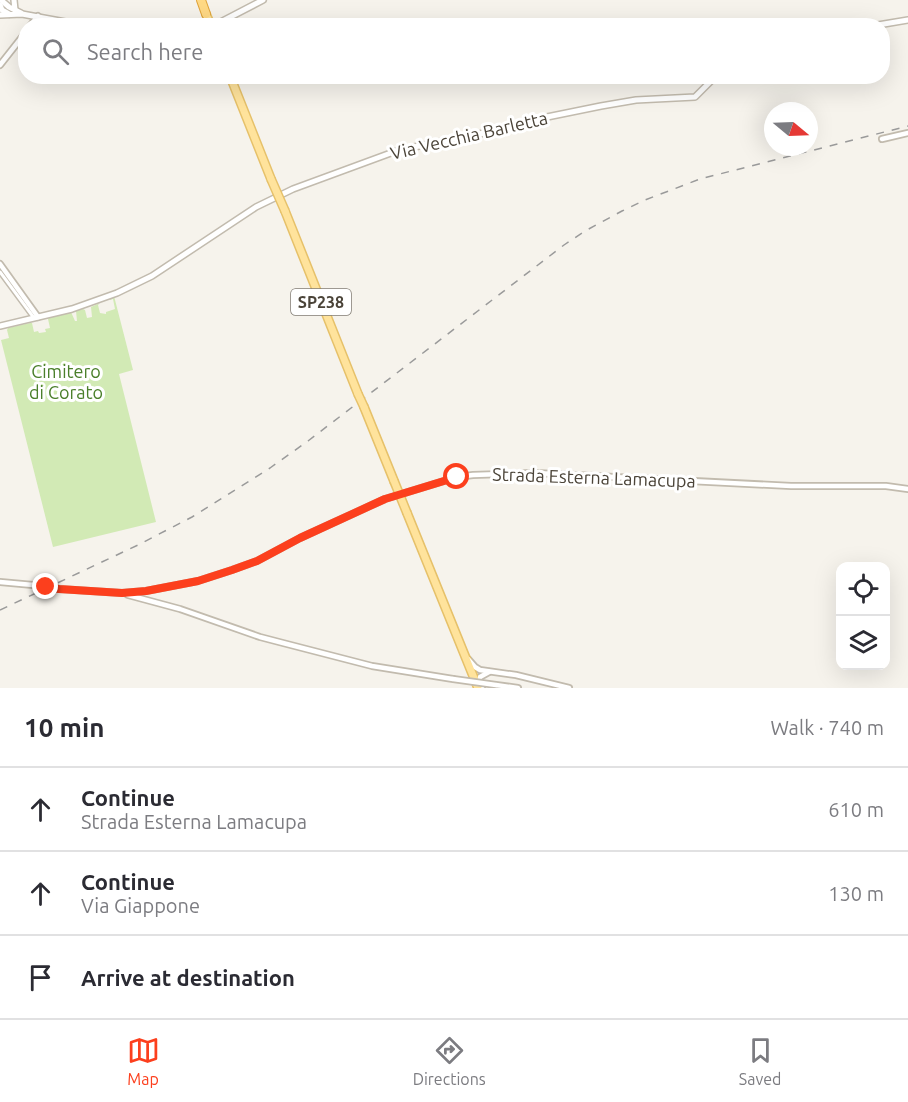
<!DOCTYPE html>
<html lang="en">
<head>
<meta charset="utf-8">
<style>
	:root { --surface:#fff; --page:#f7f7f7; --text:#2b2b33; --muted:#7c7c81; --line:#e1e1e2; --accent:#fc3f1d }
	body { margin:0; font-family:Ubuntu,sans-serif; background:var(--page); color:var(--text) }
	.controls { position:absolute; right:18px; bottom:18px; display:grid; overflow:hidden; border-radius:12px; box-shadow:0 6px 24px #0002 }
	.controls button { width:54px; height:54px; display:grid; place-items:center; padding:0; border:0; border-bottom:2px solid var(--line); background:var(--surface); color:var(--text); font:30px sans-serif }
	.compass { position:absolute; left:764px; top:102px; width:54px; height:54px; border-radius:50%; background:var(--surface); box-shadow:0 6px 24px #0002; rotate:109deg }
	.stop { position:absolute; width:18px; height:18px; margin:-14px; border:4px solid #fc3f1d; border-radius:50%; background:#fff }
	.stop.end { background:#fc3f1d; border-color:#fff; box-shadow:0 2px 6px #0008 }
	.list { margin:0; padding:0; list-style:none }
	h2 { display:flex; justify-content:space-between; align-items:center; height:78px; margin:0; padding:0 24px; font-size:26px }
	h2 small { font-size:20px; font-weight:400; color:var(--muted) }
	.list li { display:grid; grid-template-columns:39px 1fr auto; gap:18px; align-items:center; box-sizing:border-box; height:84px; padding:0 24px; border-top:2px solid var(--line) }
	.list b { display:block; font-size:22px; white-space:nowrap }
	.list p { margin:0; font-size:20px; white-space:nowrap; color:var(--muted) }
	.list em { font-size:20px; font-style:normal; color:var(--muted) }
	.icon { flex:none; width:33px; height:33px; fill:none; stroke:currentColor; stroke-width:2; stroke-linecap:round; stroke-linejoin:round }
	.map { position:relative; flex:none; width:908px; height:688px; overflow:hidden }
	.search { position:absolute; background:var(--surface); box-shadow:0 6px 24px #0002; left:18px; right:18px; top:18px; height:66px; display:flex; align-items:center; gap:15px; box-sizing:border-box; padding:0 21px; border-radius:24px; color:var(--muted); font-size:22px }
	.sheet { height:330px; background:var(--surface) }
	nav { display:flex; justify-content:space-around; align-items:center; box-sizing:border-box; height:84px; border-top:2px solid var(--line); background:var(--surface); font-size:16px; color:var(--muted) }
	nav a { display:grid; justify-items:center; gap:3px }
	nav .on { color:var(--accent) }
	.map>svg:first-child { display:block }
	.green { fill:#d2eab5 }
	.lines { fill:none; stroke-linecap:round; stroke-linejoin:round }
	.pedestrian-casing { stroke:#c2bbae; stroke-width:6 }
	.minor-casing { stroke:#c2bbae; stroke-width:8 }
	.tertiary-casing { stroke:#c2bbae; stroke-width:8 }
	.primary-casing { stroke:#e6c16a; stroke-width:10 }
	.trunk-casing { stroke:#e0a43c; stroke-width:10 }
	.pedestrian { stroke:#fff; stroke-width:3 }
	.minor { stroke:#fff; stroke-width:4.5 }
	.tertiary { stroke:#fff; stroke-width:5 }
	.primary { stroke:#ffe39c; stroke-width:7 }
	.trunk { stroke:#ffd985; stroke-width:8 }
	.rail { stroke:#9a9a9a; stroke-width:1.5; stroke-dasharray:8 8; stroke-linecap:butt }
	.minor-bridge-casing { stroke:#c2bbae; stroke-width:8; stroke-linecap:butt }
	.primary-bridge-casing { stroke:#e6c16a; stroke-width:10; stroke-linecap:butt }
	.minor-bridge { stroke:#fff; stroke-width:4.5 }
	.primary-bridge { stroke:#ffe39c; stroke-width:7 }
	.route { stroke:#fc3f1d; stroke-width:8 }
	.labels { text-anchor:middle; stroke-width:6; stroke-linejoin:round; paint-order:stroke }
	.shield { fill:#fff; stroke:#817c74; stroke-width:1.5 }
	.shield-label { font-size:16px; font-weight:bold; fill:#4b4439 }
	.street-label { font-size:18px; fill:#4b4439; stroke:#fff }
	.park-label { font-size:18px; fill:#4a7f2a; stroke:#fff }
</style>
</head>
<body>
<div class="map">
<svg width="908" height="688" viewBox="0 0 908 688">
	<rect width="100%" height="100%" fill="#f6f3ec"/>
	<!-- green -->
	<polygon class="green" points="114,296 133,370 119,374 156,522 53,547 1,340 9,338 7,330 8,328 30,323 32,323 34,332 38,331 39,333 46,332 45,329 50,328 48,319 49,317 71,312 75,321 77,321 76,311 83,309 85,310 87,318 92,317 91,307 100,303 98,305 100,313 106,314 106,312 115,309 113,299 110,300 110,298"/>
	<g class="lines">
		<defs>
			<polyline id="pedestrian" points="0,272 34,318"/>
			<g id="minor">
				<polyline points="30,26 38,16"/>
				<polyline points="0,65 26,32"/>
				<polyline points="882,139 908,133"/>
				<polyline points="0,264 38,317"/>
				<polyline points="0,582 33,585 59,589 122,593 146,591 198,581 232,570 257,561 300,538 385,499 457,477 473,475 535,473 791,486 886,486 908,489"/>
				<polyline points="128,595 180,609 260,637 283,643 372,666 453,679"/>
				<polyline points="468,659 475,667 480,670 516,675 569,688"/>
				<polyline points="496,685 518,688"/>
				<polyline points="482,688 479,681 480,677 489,672"/>
			</g>
			<g id="tertiary">
				<polyline points="1,0 9,7 21,13"/>
				<polyline points="14,0 15,10"/>
				<polyline points="0,5 2,10 9,14"/>
				<polyline points="0,15 22,14 87,26"/>
				<polyline points="213,26 263,0"/>
				<polyline points="872,26 908,20"/>
				<polyline points="0,326 72,309 117,293 152,276 256,207 293,189 399,150 499,130 547,117 601,106 636,100 695,97 716,76"/>
			</g>
			<g id="primary">
				<polyline points="206,14 211,26"/>
				<polyline points="230,76 271,179"/>
				<polyline points="285,211 358,394"/>
				<polyline points="364,407 394,481"/>
				<polyline points="407,513 478,688"/>
			</g>
			<polyline id="trunk" points="201,0 206,14"/>
		</defs>
		<!-- pedestrian casing -->
		<use href="#pedestrian" class="pedestrian-casing"/>
		<!-- minor casing -->
		<use href="#minor" class="minor-casing"/>
		<!-- tertiary casing -->
		<use href="#tertiary" class="tertiary-casing"/>
		<!-- primary casing -->
		<use href="#primary" class="primary-casing"/>
		<!-- trunk casing -->
		<use href="#trunk" class="trunk-casing"/>
		<!-- pedestrian -->
		<use href="#pedestrian" class="pedestrian"/>
		<!-- minor -->
		<use href="#minor" class="minor"/>
		<!-- tertiary -->
		<use href="#tertiary" class="tertiary"/>
		<!-- primary -->
		<use href="#primary" class="primary"/>
		<!-- trunk -->
		<use href="#trunk" class="trunk"/>
		<!-- rail -->
		<polyline class="rail" points="0,610 138,545 192,517 270,468 308,441 564,245 585,231 622,211 645,200 700,179 908,126"/>
		<defs>
			<polyline id="minor-bridge" points="453,679 496,685"/>
			<g id="primary-bridge">
				<polyline points="271,179 285,211"/>
				<polyline points="358,394 364,407"/>
				<polyline points="394,481 407,513"/>
			</g>
		</defs>
		<!-- minor-bridge casing -->
		<use href="#minor-bridge" class="minor-bridge-casing"/>
		<!-- primary-bridge casing -->
		<use href="#primary-bridge" class="primary-bridge-casing"/>
		<!-- minor-bridge -->
		<use href="#minor-bridge" class="minor-bridge"/>
		<!-- primary-bridge -->
		<use href="#primary-bridge" class="primary-bridge"/>
	</g>
	<g class="lines">
		<!-- route -->
		<polyline class="route" points="46,587 59,589 122,593 146,591 198,581 232,570 257,561 300,538 385,499 457,477"/>
	</g>
	<g class="labels">
		<!-- shield labels -->
		<rect class="shield" x="291" y="289" width="60" height="26" rx="4.5"/>
		<g class="shield-label">
			<text x="321" y="308">SP238</text>
		</g>
		<!-- street labels -->
		<g class="street-label">
			<text transform="translate(469 136) rotate(-13)" y="6">Via Vecchia Barletta</text>
			<text transform="translate(594 478) rotate(2)" y="6">Strada Esterna Lamacupa</text>
		</g>
		<!-- park labels -->
		<g class="park-label">
			<text x="66" y="378">Cimitero<tspan x="66" dy="21">di Corato</tspan></text>
		</g>
	</g>
</svg>
<div class="controls">
<button><svg class="icon" aria-label="locate" viewBox="0 0 24 24"><circle cx="12" cy="12" r="6"/><path d="M12 2v4M12 18v4M2 12h4M18 12h4"/></svg></button>
<button><svg class="icon" aria-label="layers" viewBox="0 0 24 24"><path d="M12 4l9 5-9 5-9-5zM3 14l9 5 9-5"/></svg></button>
</div>
<svg class="compass" viewBox="-18 -18 36 36"><path d="M0-13l5 13h-10z" fill="#e53935"/><path d="M0 13l5-13h-10z" fill="#7c7c81"/></svg>
<div class="stop" style="left:457px;top:477px"></div>
<div class="stop end" style="left:46px;top:587px"></div>
<div class="search"><svg class="icon" aria-label="search" viewBox="0 0 24 24"><circle cx="10" cy="10" r="6"/><path d="M15 15l6 6"/></svg>Search here</div>
</div>
<section class="sheet">
<h2>10 min<small>Walk · 740 m</small></h2>
<ul class="list">
<li><svg class="icon" aria-label="ahead" viewBox="0 0 24 24"><path d="M12 20V5M6 11l6-6 6 6"/></svg><div><b>Continue</b><p>Strada Esterna Lamacupa</p></div><em>610 m</em></li>
<li><svg class="icon" aria-label="ahead" viewBox="0 0 24 24"><path d="M12 20V5M6 11l6-6 6 6"/></svg><div><b>Continue</b><p>Via Giappone</p></div><em>130 m</em></li>
<li><svg class="icon" aria-label="arrive" viewBox="0 0 24 24"><path d="M6 21V4h12l-3 4 3 4H6"/></svg><div><b>Arrive at destination</b></div></li>
</ul>
</section>
<nav>
<a class="on"><svg class="icon" aria-label="map" viewBox="0 0 24 24"><path d="M3 6l6-2 6 2 6-2v14l-6 2-6-2-6 2zM9 4v14M15 6v14"/></svg>Map</a>
<a><svg class="icon" aria-label="directions" viewBox="0 0 24 24"><path d="M12 3l9 9-9 9-9-9zM9 14v-3h6M13 9l2 2-2 2"/></svg>Directions</a>
<a><svg class="icon" aria-label="saved" viewBox="0 0 24 24"><path d="M7 4h10v16l-5-4-5 4z"/></svg>Saved</a>
</nav>
</body>
</html>
